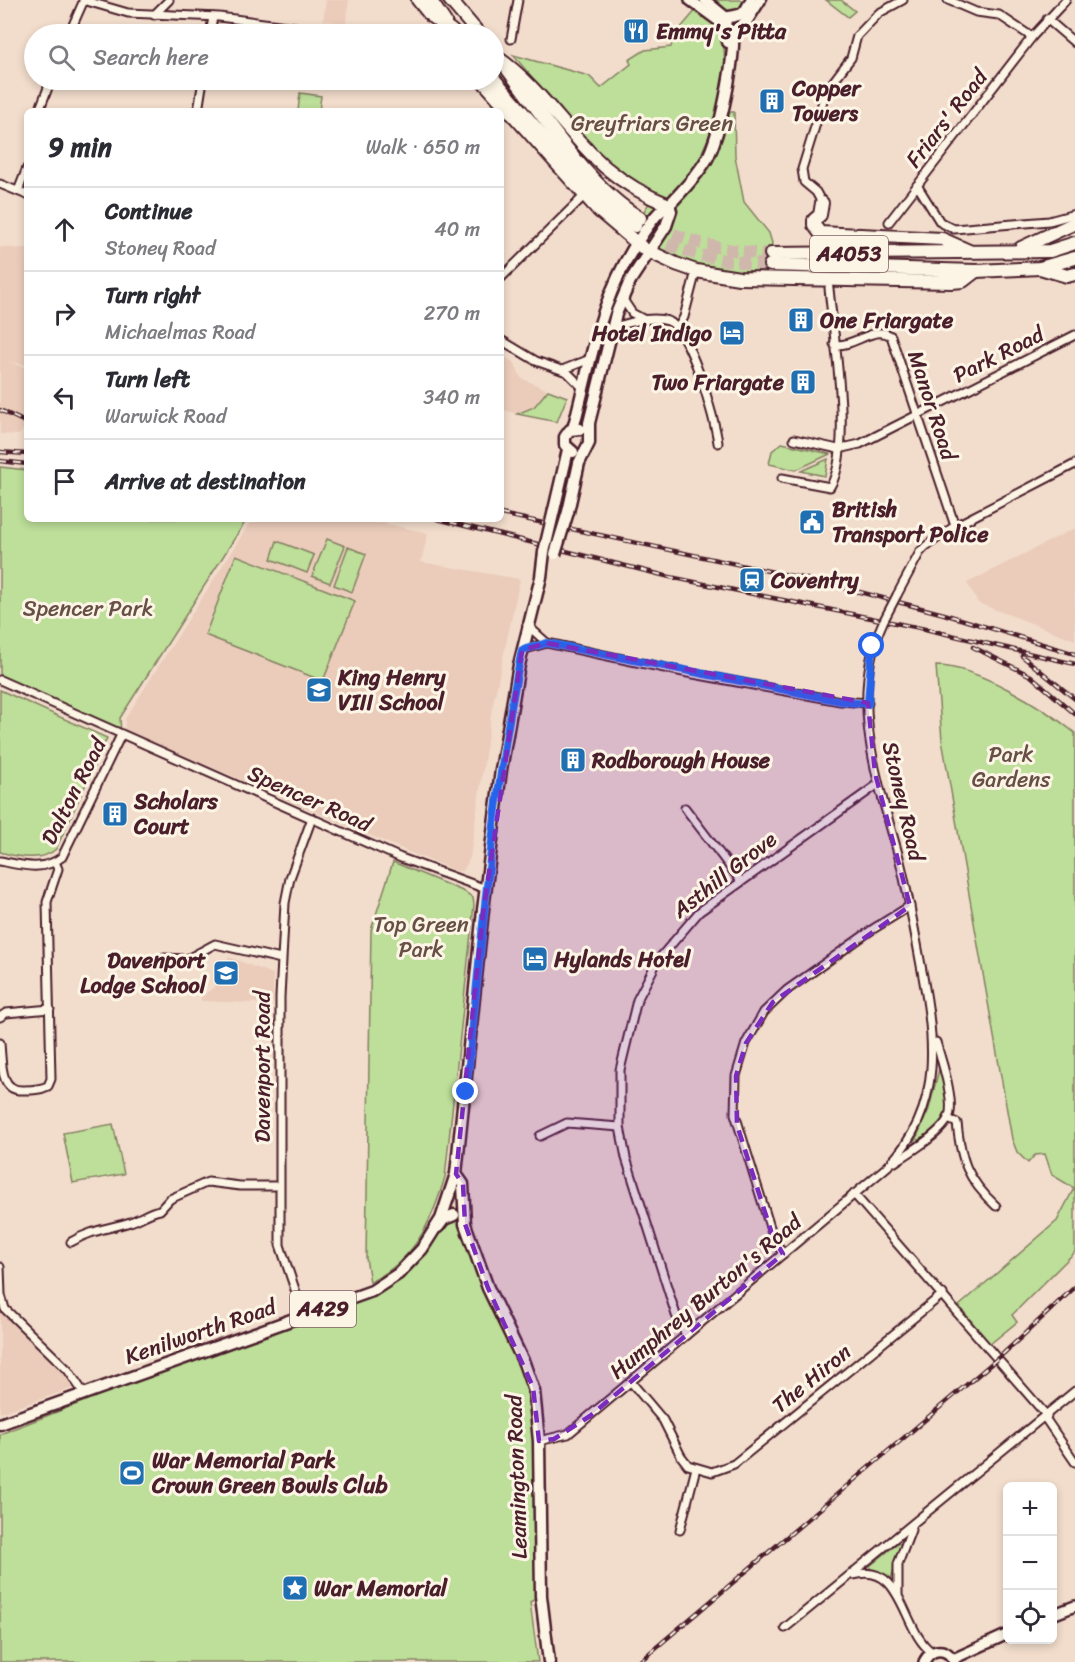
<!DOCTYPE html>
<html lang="en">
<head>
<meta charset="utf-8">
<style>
	:root { --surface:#fff; --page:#f2f2f3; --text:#2b2b33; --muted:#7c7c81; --line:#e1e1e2 }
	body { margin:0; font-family:Sriracha,sans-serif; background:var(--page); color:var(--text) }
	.controls { position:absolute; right:18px; bottom:18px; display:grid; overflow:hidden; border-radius:9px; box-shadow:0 3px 9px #0003 }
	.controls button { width:54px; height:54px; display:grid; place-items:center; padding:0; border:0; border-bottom:2px solid var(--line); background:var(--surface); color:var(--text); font:30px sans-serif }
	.stop { position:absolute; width:18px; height:18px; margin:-14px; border:4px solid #2563eb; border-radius:50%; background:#fff }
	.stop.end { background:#2563eb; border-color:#fff; box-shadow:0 2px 6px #0008 }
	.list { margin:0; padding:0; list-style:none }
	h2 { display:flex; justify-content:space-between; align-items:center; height:78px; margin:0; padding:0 24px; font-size:26px }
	h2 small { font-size:20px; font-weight:400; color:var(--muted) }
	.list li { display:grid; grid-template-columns:39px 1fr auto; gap:18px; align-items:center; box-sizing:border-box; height:84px; padding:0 24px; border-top:2px solid var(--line) }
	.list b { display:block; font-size:22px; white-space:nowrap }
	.list p { margin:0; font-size:20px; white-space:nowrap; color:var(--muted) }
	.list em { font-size:20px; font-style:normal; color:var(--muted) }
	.icon { flex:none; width:33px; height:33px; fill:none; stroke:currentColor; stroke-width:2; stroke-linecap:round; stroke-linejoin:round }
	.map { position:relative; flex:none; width:1075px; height:1662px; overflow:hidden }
	.search { position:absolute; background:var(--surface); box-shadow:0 3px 9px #0003; left:24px; top:24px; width:480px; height:66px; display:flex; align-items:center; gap:15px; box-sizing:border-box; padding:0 21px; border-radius:33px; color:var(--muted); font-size:22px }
	.panel { position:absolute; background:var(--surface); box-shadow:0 3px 9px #0003; left:24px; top:108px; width:480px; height:414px; border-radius:9px }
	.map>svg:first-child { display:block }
	.built { fill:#ebccbb }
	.green { fill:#bddf99; stroke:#847f62; stroke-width:1.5 }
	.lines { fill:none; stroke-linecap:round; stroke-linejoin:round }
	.trunk-tunnel { stroke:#d0b7ac; stroke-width:12; stroke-dasharray:12 6; stroke-linecap:butt }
	.minor-casing { stroke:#4a1f2b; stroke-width:11 }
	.tertiary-casing { stroke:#4a1f2b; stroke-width:14 }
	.secondary-casing { stroke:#4a1f2b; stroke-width:15 }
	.primary-casing { stroke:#4a1f2b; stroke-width:15 }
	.trunk-casing { stroke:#4a1f2b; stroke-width:16 }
	.minor { stroke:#fcf5e5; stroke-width:7 }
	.tertiary { stroke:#fcf5e5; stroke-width:9 }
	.secondary { stroke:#fcf5e5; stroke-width:10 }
	.primary { stroke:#fcf5e5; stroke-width:10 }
	.trunk { stroke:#fcf5e5; stroke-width:12 }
	.rail-casing { stroke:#4a1f2b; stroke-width:4.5 }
	.rail { stroke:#fcf5e5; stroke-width:2; stroke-dasharray:7; stroke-linecap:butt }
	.minor-bridge-casing { stroke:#4a1f2b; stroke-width:11; stroke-linecap:butt }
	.primary-bridge-casing { stroke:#4a1f2b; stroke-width:15; stroke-linecap:butt }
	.minor-bridge { stroke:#fcf5e5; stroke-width:7 }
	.primary-bridge { stroke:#fcf5e5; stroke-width:10 }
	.route { stroke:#2563eb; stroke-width:8 }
	.marked { fill:#7b2cbf; fill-opacity:0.2; stroke:#7b2cbf; stroke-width:4.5; stroke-dasharray:12 8; stroke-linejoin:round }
	.labels { text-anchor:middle; stroke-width:6; stroke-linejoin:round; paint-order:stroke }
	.shield { fill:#fcf5e5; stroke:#7f5f63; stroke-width:1.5 }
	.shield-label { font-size:21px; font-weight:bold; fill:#4a1f2b }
	.poi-label { font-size:22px; font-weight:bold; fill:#4a1f2b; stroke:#fcf5e5; text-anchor:start }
	.street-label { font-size:22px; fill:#4a1f2b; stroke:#fcf5e5 }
	.park-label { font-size:22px; fill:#674f46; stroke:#fcf5e5 }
</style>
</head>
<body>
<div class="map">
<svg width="1075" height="1662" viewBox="0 0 1075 1662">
	<rect width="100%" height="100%" fill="#f2ddcc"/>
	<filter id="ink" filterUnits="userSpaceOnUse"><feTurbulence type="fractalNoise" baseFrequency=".0167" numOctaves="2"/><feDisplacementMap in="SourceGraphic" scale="12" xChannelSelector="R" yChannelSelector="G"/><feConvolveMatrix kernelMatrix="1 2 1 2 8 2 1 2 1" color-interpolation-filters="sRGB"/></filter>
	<g filter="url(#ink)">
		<!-- built -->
		<g class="built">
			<polygon points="326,0 349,0 346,24 323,20"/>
			<polygon points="0,247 27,249 27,365 9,362 27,368 27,425 19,435 0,434"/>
			<polygon points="501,355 515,363 521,378 548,390 534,407 517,414 501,409"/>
			<polygon points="252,519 365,519 428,533 421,562 520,579 491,714 470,858 463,871 456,871 411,853 125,730 125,719"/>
			<polygon points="1075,528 1075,640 978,603 967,583"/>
			<polygon points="229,957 273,974 273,1004 201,1001 201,997 214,987"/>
			<polygon points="0,1307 62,1368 73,1388 0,1413"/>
		</g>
		<!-- green -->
		<g class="green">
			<polygon points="712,0 748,0 740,11 728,14"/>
			<polygon points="826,0 841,0 855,11 848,17"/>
			<path d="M696,10c9,7 21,15 25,27 11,27 -6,89 -19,115l9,9 12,-25 7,-24h4l1,44 9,46 25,31 3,10 -3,28c-13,-1 -26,1 -38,0 -38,-3 -70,-18 -101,-38l23,-36 -51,-38 -89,-104 76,21 12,12 30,-24 -2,-4 16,-10 26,-3 2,-10z"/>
			<polygon points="300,93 321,96 319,111 298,111"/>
			<polygon points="548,390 567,397 557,422 517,414 534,407"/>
			<polygon points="782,443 830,454 796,470 769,464 772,451"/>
			<polygon points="828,459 825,476 801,471"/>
			<polygon points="0,467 27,470 27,519 247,519 120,718 121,735 0,680"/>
			<polygon points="327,539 345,546 330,583 312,576"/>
			<polygon points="277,541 314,555 307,573 271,559"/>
			<polygon points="348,547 366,554 352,592 334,585"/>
			<polygon points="236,555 355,601 323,681 205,635"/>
			<path d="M936,666c41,0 107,41 139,67v519l-63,63 5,7 -27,22 -31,-38 98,-85 17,-33 -22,-13 -7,-21 -10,1 -7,8 -11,-11 -5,-13 -70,-399z"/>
			<path d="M0,690l107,48 -51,111c-14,13 -39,8 -56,3z"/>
			<path d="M393,862l72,30 8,6 1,7 -29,272c-13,45 -31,84 -75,105l-4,-24 5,-328z"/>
			<path d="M940,1065c15,40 8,60 -28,83l17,-39z"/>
			<polygon points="113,1124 124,1174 73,1183 63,1133"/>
			<polygon points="454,1215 461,1220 533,1387 541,1596 530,1602 538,1662 0,1662 0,1434 85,1401 83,1392 387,1282"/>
			<polygon points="898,1543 901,1544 891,1579 870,1569 870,1566"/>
		</g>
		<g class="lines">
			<!-- trunk-tunnel -->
			<g class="trunk-tunnel">
				<path d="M641,218c41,24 83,33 130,36"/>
				<path d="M636,227c40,28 86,34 134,38"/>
			</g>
			<defs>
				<g id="minor">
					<polyline points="83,0 128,13 219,17 347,34"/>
					<polyline points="948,0 976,12 999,15 1032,37"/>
					<polyline points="154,15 169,0"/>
					<polyline points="1047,19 1075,43"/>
					<polyline points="69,34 84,0"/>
					<polyline points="210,34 213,17"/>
					<polyline points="511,39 518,0"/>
					<polyline points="39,111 51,80"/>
					<polyline points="198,111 203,80"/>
					<polyline points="0,184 27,195"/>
					<polyline points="917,185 940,222 954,229 1049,221 1075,214"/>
					<polyline points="18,191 27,168"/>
					<polyline points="822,203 816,192 804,182 802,169 826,91 851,58 857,36 879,13 903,0"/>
					<polyline points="889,222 1032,37 1066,0"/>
					<polyline points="501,278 584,196"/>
					<polyline points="622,298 632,313 645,320"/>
					<polyline points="678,328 684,317 696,271"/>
					<path d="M595,334c20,-7 52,-20 73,-13 22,8 47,98 50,122"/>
					<polyline points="501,340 536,361 567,372 583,388"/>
					<path d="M834,344c18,5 40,-20 57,-8l64,190"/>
					<polyline points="562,370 590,359"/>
					<polyline points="794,439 838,449 860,444 1075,335"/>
					<path d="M782,478l48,9c24,-39 3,-152 -1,-199"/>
					<polyline points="897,595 920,552 926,546 955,526 1075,464"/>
					<polyline points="527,625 547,643"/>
					<polyline points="522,650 547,643 688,673 840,701 868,703"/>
					<polyline points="0,680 401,858 486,889"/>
					<polyline points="685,808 740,880"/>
					<path d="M0,861c21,4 43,11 62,-4l59,-122"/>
					<polyline points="162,958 187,959 215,944 281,959"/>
					<polyline points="0,1017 6,1013 50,1009"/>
					<path d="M0,1043c2,22 0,49 24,47 8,0 16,0 24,-4l3,-7 -4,-177 11,-33 -3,-7"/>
					<path d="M948,1119l9,4c4,38 10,56 39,83"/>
					<polyline points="540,1136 567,1123 620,1127"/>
					<path d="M895,1162c14,-9 49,-30 54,-46 6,-15 -8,-58 -13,-74"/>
					<polyline points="854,1194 1047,1416"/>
					<path d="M71,1242c20,-12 37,-13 59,-20 11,-3 18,-10 30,-12l10,-11 38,-17 32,4h39"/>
					<polyline points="783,1254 773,1237 735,1114 736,1076 746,1043 764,1012 787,990 873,929 910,906"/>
					<polyline points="0,1267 1,1295 5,1309 68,1370 83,1392"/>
					<polyline points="304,1316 280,1245 280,997 285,903 290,878 312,818"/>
					<polyline points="686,1335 676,1315 626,1158 620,1127 620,1070 637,1000 658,960 699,912 877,785"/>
					<polyline points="631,1382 663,1420 681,1456 688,1465 712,1472 734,1464 943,1294"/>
					<polyline points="1045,1418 1075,1462"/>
					<path d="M539,1441l29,-7 320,-268c58,-61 46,-131 32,-206 -6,-33 -12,-66 -20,-99 -21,-77 -53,-161 -17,-239"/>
					<polyline points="680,1530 696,1468"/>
					<path d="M854,1575c50,-14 48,57 78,77"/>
					<polyline points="898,1594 898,1564 911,1530"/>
					<polyline points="785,1628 1075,1391"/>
				</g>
				<g id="tertiary">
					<polyline points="690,0 724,25"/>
					<polyline points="705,0 727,18"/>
					<polyline points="1052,1615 1075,1606"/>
					<polyline points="953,1659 1008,1634"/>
					<path d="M924,1662c7,-15 24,-15 30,0"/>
				</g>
				<g id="secondary">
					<polyline points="733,32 746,22 760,0"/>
					<path d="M728,42l-3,-21 4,-4c14,-2 15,-2 22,-17"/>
					<path d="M669,205c13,-14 28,-29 38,-46 13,-24 28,-100 26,-127"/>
					<polyline points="456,1174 463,1184 465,1224 488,1288 524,1363 534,1391 539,1441 541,1596 549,1662"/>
					<polyline points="438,1227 444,1219 454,1215"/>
				</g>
				<g id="primary">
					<polyline points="573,452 565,445 565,437 570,430 580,429"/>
					<polyline points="554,510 568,450"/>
					<path d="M568,512l11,-49 10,-20v-20l27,-109 14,-33 36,-55 5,-15 -2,-6c-11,6 -18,17 -25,27 -44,62 -52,125 -71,197"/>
					<polyline points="0,1424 372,1291 398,1274 422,1249 441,1219 456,1174 483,910 501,770 519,665 541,577 544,552"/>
				</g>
				<g id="trunk">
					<polyline points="418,0 431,16 452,31"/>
					<polyline points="430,0 445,22"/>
					<polyline points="450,0 479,34"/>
					<path d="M498,58c43,30 68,75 107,109 19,16 41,29 64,38"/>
					<path d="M508,70c37,48 80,117 132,148"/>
					<polyline points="494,79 597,199 635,226"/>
					<polyline points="482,80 599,211 644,249 676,264 696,271 739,278 952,282 963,281 976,271"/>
					<polyline points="822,203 820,215 814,220 814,225 820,233 942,239 969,251"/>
					<polyline points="1021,248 1075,223"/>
					<polyline points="771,254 1050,251 1075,243"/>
					<polyline points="770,265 976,271 1040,268 1075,258"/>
					<polyline points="1040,268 1067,276 1075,274"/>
				</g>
			</defs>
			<!-- minor casing -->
			<use href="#minor" class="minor-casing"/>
			<!-- tertiary casing -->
			<use href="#tertiary" class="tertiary-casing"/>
			<!-- secondary casing -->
			<use href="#secondary" class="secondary-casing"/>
			<!-- primary casing -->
			<use href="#primary" class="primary-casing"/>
			<!-- trunk casing -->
			<use href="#trunk" class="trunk-casing"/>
			<!-- minor -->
			<use href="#minor" class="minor"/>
			<!-- tertiary -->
			<use href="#tertiary" class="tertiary"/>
			<!-- secondary -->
			<use href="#secondary" class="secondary"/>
			<!-- primary -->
			<use href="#primary" class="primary"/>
			<!-- trunk -->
			<use href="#trunk" class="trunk"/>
			<defs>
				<g id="rail">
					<polyline points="0,410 27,423"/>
					<polyline points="0,452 27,454"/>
					<polyline points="0,461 27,464"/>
					<polyline points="501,514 825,583 944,614 1075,654"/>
					<polyline points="437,519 670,577 925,629 1075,664"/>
					<polyline points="973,647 1031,676 1075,714"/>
					<polyline points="1022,656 1075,699"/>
					<polyline points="639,1662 1004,1353 1075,1287"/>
				</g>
			</defs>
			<!-- rail casing -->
			<use href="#rail" class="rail-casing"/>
			<!-- rail -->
			<use href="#rail" class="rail"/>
			<defs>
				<polyline id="minor-bridge" points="883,622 897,595"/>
				<g id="primary-bridge">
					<polyline points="544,552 554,510"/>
					<polyline points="555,554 568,512"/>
				</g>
			</defs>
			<!-- minor-bridge casing -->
			<use href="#minor-bridge" class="minor-bridge-casing"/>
			<!-- primary-bridge casing -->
			<use href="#primary-bridge" class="primary-bridge-casing"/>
			<!-- minor-bridge -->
			<use href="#minor-bridge" class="minor-bridge"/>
			<!-- primary-bridge -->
			<use href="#primary-bridge" class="primary-bridge"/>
		</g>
	</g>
	<g class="lines" filter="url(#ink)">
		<!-- route -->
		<path class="route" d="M466,1092c16,-148 26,-297 56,-442l25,-7 299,59 22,2 4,-58"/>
	</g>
	<!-- marked area -->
	<path class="marked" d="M547,643l321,60 7,70 35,133 -137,96 -27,41 -10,33 1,49 36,112 10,17 -193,162 -36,23 -15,2 -6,-54 -45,-99 -23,-64 -2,-40 -7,-10 27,-261 39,-263z"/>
	<!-- icons -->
	<defs>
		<symbol id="restaurant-square" viewBox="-11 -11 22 22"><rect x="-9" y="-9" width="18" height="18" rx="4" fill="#1f6fb2" stroke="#fcf5e5"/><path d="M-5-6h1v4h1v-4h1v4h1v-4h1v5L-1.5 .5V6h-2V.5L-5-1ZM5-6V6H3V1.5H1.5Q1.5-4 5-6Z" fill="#fff"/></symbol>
		<symbol id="building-square" viewBox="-11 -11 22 22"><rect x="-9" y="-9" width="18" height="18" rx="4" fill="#1f6fb2" stroke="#fcf5e5"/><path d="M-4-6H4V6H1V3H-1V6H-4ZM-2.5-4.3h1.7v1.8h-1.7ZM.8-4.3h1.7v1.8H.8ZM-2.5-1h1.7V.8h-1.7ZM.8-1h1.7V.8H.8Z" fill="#fff"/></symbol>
		<symbol id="hotel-square" viewBox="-11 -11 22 22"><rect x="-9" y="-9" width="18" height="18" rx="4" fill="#1f6fb2" stroke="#fcf5e5"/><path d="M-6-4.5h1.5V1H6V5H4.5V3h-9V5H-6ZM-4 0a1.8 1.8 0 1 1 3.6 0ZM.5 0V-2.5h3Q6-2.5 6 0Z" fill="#fff"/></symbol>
		<symbol id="civic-square" viewBox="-11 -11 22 22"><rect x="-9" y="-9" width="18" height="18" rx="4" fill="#1f6fb2" stroke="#fcf5e5"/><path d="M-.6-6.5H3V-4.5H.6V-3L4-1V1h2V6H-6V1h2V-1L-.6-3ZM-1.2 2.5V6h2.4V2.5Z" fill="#fff"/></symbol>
		<symbol id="station-square" viewBox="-11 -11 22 22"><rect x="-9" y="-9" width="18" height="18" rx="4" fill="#1f6fb2" stroke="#fcf5e5"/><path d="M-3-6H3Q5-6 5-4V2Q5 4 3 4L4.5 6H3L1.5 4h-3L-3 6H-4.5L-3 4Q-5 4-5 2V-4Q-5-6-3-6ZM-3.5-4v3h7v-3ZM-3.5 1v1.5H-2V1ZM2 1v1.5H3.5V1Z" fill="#fff"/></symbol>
		<symbol id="school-square" viewBox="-11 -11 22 22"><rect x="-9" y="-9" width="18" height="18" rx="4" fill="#1f6fb2" stroke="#fcf5e5"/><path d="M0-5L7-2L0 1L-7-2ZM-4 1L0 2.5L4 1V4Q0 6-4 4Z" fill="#fff"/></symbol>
		<symbol id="stadium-square" viewBox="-11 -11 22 22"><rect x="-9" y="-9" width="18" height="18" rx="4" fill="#1f6fb2" stroke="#fcf5e5"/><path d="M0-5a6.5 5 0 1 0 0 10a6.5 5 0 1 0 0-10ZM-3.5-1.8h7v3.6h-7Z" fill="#fff"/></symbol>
		<symbol id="sight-square" viewBox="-11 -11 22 22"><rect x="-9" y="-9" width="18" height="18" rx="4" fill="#1f6fb2" stroke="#fcf5e5"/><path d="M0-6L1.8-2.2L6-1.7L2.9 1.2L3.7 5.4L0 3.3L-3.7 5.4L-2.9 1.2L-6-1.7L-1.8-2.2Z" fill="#fff"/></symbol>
	</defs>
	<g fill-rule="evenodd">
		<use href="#restaurant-square" x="621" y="16" width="30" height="30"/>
		<use href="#building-square" x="757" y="86" width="30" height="30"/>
		<use href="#building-square" x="786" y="305" width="30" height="30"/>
		<use href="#hotel-square" x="717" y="318" width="30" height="30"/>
		<use href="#building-square" x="788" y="367" width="30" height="30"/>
		<use href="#civic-square" x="797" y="507" width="30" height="30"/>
		<use href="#station-square" x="737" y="565" width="30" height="30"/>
		<use href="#school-square" x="304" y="675" width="30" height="30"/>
		<use href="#building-square" x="558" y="745" width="30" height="30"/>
		<use href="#building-square" x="100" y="799" width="30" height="30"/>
		<use href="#hotel-square" x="520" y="944" width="30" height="30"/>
		<use href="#school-square" x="211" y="958" width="30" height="30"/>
		<use href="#stadium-square" x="117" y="1458" width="30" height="30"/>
		<use href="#sight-square" x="280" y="1573" width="30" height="30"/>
	</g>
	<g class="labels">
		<!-- shield labels -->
		<g class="shield">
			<rect x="810" y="236" width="78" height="36" rx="4.5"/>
			<rect x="290" y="1291" width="66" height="36" rx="4.5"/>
		</g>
		<g class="shield-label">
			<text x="849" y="261">A4053</text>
			<text x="323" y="1316">A429</text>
		</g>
		<!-- poi labels -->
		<g class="poi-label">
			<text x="656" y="39">Emmy's Pitta</text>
			<text x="792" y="96">Copper<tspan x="792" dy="25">Towers</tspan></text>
			<text x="820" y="328">One Friargate</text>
			<text x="712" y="341" text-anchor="end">Hotel Indigo</text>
			<text x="784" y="390" text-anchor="end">Two Friargate</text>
			<text x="832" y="517">British<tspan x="832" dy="25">Transport Police</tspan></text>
			<text x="771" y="588">Coventry</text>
			<text x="338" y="685">King Henry<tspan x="338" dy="25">VIII School</tspan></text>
			<text x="592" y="768">Rodborough House</text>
			<text x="134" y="809">Scholars<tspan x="134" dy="25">Court</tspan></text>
			<text x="554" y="967">Hylands Hotel</text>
			<text x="206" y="968" text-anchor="end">Davenport<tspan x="206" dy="25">Lodge School</tspan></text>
			<text x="152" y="1468">War Memorial Park<tspan x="152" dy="25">Crown Green Bowls Club</tspan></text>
			<text x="314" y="1596">War Memorial</text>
		</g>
		<!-- street labels -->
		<g class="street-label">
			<text transform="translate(946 118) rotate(-52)" y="8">Friars' Road</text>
			<text transform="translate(998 354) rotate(-27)" y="8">Park Road</text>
			<text transform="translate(933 405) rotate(72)" y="8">Manor Road</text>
			<text transform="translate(73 791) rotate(-63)" y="8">Dalton Road</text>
			<text transform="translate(310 798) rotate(24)" y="8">Spencer Road</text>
			<text transform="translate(904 801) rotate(77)" y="8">Stoney Road</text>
			<text transform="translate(724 874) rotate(-38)" y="8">Asthill Grove</text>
			<text transform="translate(262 1067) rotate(-90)" y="8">Davenport Road</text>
			<text transform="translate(705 1296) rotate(-40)" y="8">Humphrey Burton's Road</text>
			<text transform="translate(200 1331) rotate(-19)" y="8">Kenilworth Road</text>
			<text transform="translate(811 1378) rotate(-39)" y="8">The Hiron</text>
			<text transform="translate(516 1477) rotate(-92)" y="8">Leamington Road</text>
		</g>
		<!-- park labels -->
		<g class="park-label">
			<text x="652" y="131">Greyfriars Green</text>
			<text x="88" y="616">Spencer Park</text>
			<text x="1011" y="762">Park<tspan x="1011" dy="25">Gardens</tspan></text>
			<text x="421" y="932">Top Green<tspan x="421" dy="25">Park</tspan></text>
		</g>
	</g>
</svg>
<div class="controls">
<button>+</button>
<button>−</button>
<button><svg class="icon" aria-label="locate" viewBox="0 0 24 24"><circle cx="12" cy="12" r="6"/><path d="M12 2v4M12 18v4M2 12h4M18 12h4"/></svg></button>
</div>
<div class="stop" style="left:872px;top:646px"></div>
<div class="stop end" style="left:466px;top:1092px"></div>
<div class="search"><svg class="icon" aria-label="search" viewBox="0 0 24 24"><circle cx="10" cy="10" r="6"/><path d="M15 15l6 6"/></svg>Search here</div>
<section class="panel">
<h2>9 min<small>Walk · 650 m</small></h2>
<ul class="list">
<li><svg class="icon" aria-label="ahead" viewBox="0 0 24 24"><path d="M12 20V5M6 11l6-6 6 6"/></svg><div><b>Continue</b><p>Stoney Road</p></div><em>40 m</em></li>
<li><svg class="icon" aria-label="right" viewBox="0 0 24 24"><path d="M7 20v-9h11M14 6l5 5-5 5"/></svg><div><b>Turn right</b><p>Michaelmas Road</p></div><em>270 m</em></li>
<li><svg class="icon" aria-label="left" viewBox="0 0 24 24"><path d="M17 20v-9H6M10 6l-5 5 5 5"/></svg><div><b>Turn left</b><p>Warwick Road</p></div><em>340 m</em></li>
<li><svg class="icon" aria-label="arrive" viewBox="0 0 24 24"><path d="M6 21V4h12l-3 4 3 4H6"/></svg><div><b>Arrive at destination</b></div></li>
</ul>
</section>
</div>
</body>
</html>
